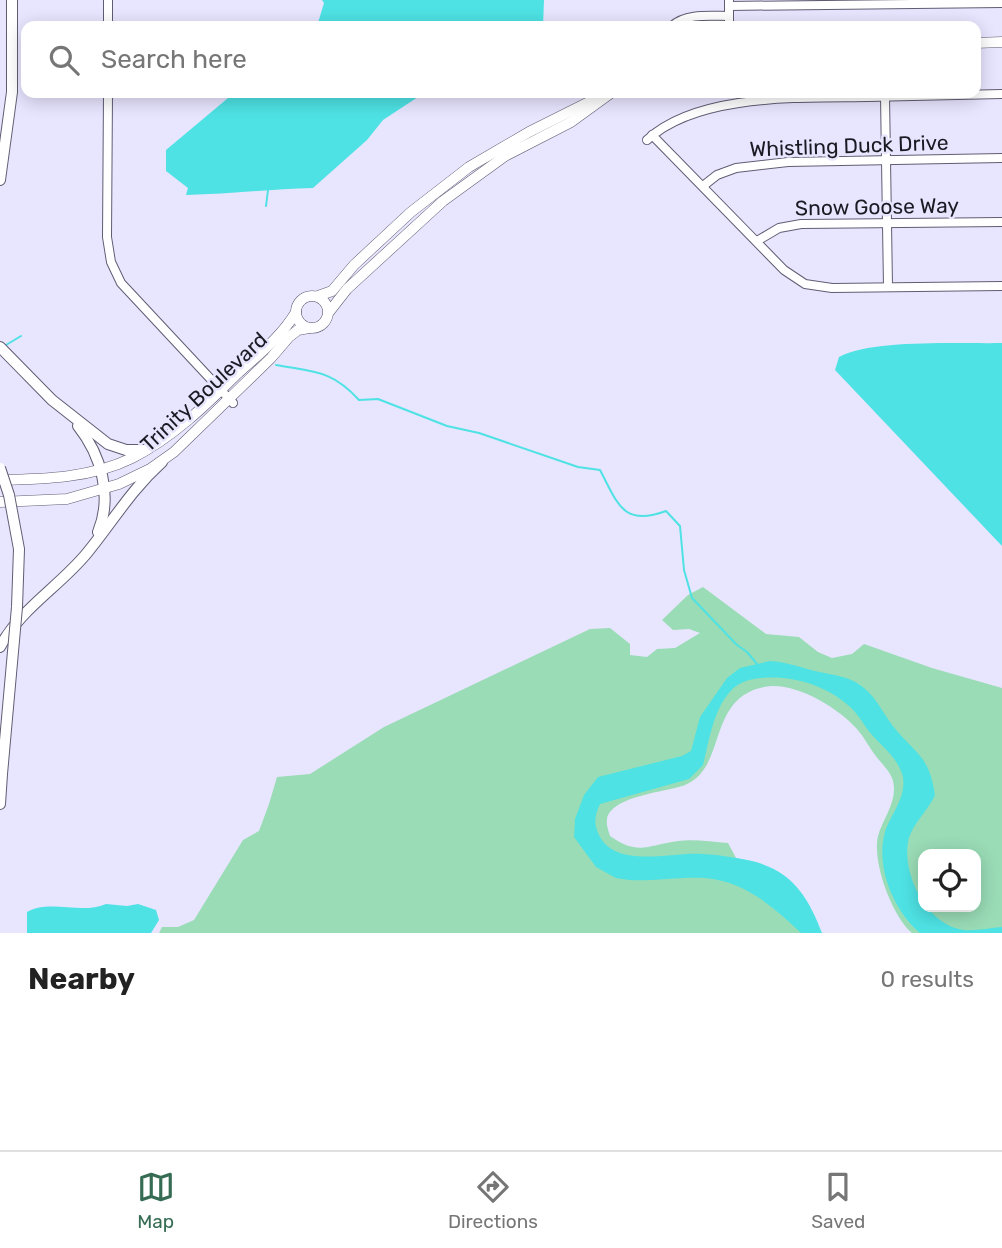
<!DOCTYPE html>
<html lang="en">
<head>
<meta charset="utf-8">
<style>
	:root { --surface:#fff; --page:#f2f2f2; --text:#222; --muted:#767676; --line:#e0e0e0; --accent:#356c53 }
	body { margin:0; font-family:Rubik,sans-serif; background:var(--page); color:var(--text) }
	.controls { position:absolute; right:21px; bottom:21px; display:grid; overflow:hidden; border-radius:14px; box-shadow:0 4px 18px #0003 }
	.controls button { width:63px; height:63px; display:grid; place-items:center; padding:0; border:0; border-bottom:2px solid var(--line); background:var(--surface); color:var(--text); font:35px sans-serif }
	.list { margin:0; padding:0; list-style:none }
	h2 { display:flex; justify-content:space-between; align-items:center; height:91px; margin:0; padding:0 28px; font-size:30px }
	h2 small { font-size:23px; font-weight:400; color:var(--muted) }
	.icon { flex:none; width:38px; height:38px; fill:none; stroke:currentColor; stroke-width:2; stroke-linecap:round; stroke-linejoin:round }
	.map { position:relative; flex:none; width:1002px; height:933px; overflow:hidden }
	.search { position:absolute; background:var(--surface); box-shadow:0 4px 18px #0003; left:21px; right:21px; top:21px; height:77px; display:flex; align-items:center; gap:18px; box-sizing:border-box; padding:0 24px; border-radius:14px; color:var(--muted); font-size:26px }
	.sheet { height:217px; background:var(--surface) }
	nav { display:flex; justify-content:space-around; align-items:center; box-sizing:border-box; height:98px; border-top:2px solid var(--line); background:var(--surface); font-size:19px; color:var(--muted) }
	nav a { display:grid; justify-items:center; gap:4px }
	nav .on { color:var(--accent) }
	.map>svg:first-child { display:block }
	.green { fill:#9adcb6; fill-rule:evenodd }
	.water { fill:#4ee2e4 }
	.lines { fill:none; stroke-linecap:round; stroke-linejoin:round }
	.stream { stroke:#4ee2e4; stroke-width:2 }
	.minor-casing { stroke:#605d73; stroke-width:10 }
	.major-casing { stroke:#605d73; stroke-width:11 }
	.highway-casing { stroke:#605d73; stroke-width:12 }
	.minor { stroke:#fff; stroke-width:8 }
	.major { stroke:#fff; stroke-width:10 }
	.highway { stroke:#fff; stroke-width:10 }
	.highway-bridge-casing { stroke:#605d73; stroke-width:12; stroke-linecap:butt }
	.highway-bridge { stroke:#fff; stroke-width:10 }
	.labels { text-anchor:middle; stroke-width:5; stroke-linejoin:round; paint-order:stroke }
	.street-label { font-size:21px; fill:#1b1a23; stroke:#e8e5ff }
</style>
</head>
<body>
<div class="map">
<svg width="1002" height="933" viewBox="0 0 1002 933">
	<rect width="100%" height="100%" fill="#e8e5ff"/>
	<!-- green -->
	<path class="green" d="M703,587l63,47 33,3 19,15 14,6 20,-4 12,-10 68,24 70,20v245h-90c-20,-17 -40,-71 -34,-97 5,-18 20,-35 15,-55 -2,-9 -12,-18 -18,-26 -6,-8 -11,-18 -18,-26 -20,-22 -63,-48 -93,-42 -58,12 -36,80 -79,98 -18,7 -76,11 -78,35 -1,5 2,12 3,16 28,20 38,9 68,5 16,-2 34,1 50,2l16,30 59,60h-644l3,-6h16l16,-7 49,-80 16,-9 10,-27 8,-27 33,-3 74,-47 206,-98 20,-1 20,16v11l17,2 10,-8 18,-1 25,-15 -11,-4 -16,1 -11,-10 26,-25zM923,854h53v53h-53z"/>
	<!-- water -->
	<g class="water">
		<polygon points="322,0 544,0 543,26 317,26 324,3"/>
		<path d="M234,93h190l-41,27 -16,20 -54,48c-42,1 -84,6 -127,7l2,-7 -22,-17v-21z"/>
		<path d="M1002,343v203l-167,-176 4,-13c33,-18 123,-13 163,-14z"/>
		<path d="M770,661c14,1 24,4 37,8 20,6 41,5 57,19 14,11 21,30 33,43 23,26 32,27 38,64 -7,16 -24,30 -27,47 -6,34 20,84 56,88 12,1 26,-2 38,-3v6h-82c-26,-22 -45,-66 -35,-101 6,-19 21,-33 18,-55 -4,-17 -19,-29 -31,-42 -8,-9 -14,-22 -23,-29 -25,-23 -66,-34 -100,-26 -33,8 -39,58 -46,85l-14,14 -89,25c-5,11 -7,19 -1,31 17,35 73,16 104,19 17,1 37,4 53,8 38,11 53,37 66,71h-21c-23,-22 -51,-47 -83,-53 -23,-6 -63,2 -89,0l-13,-2 -20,-11 -22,-30 1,-18 9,-24 14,-18 84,-21 9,-5 9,-34 27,-39 13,-10z"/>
		<path d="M106,904l21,2 11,-2 18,6 3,10 -8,13h-124v-21c24,-13 54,3 79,-8z"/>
	</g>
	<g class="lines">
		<!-- stream -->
		<g class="stream">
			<polyline points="266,206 268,190"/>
			<polyline points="6,345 21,336"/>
			<path d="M276,365c38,7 56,5 83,35l19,-1 69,27 32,7 99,34 22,3c18,34 23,57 66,41l14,15 4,44 8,28 45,47 10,7 10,12"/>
		</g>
		<defs>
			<g id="minor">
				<polyline points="729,6 1002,3"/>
				<polyline points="108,26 108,0"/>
				<path d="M672,26c14,-13 38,-10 57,-10"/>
				<polyline points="729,26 729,0"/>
				<polyline points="108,93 107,237 111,262 121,283 233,403"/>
				<polyline points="885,96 888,287"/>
				<polyline points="652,135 784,270 805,284 832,288 1002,286"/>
				<path d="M647,140c50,-47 155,-42 221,-43 45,-1 89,-2 134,-3"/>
				<polyline points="703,186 717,175 736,168 788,162 1002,158"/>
				<polyline points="757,241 779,228 801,224 1002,222"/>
			</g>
			<g id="major">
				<polyline points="976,43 1002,42"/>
				<circle cx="312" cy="312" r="16"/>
				<polyline points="318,296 332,291 354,265 411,212 469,167 529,132 595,99"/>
				<polyline points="329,312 347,289 443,201 505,156 571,122 611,93"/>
				<path d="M0,480c44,-1 92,-2 132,-22 40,-20 74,-53 105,-84 21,-19 45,-38 59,-62"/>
				<polyline points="0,502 67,499 119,484 150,469 174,452 271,358 289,337 298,330 309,328"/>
			</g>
			<g id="highway">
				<polyline points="0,180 12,92 12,0"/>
				<polyline points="0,347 52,400 108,444 126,450 145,450"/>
				<path d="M78,426c23,29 35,70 20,106"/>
				<path d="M0,647c20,-38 60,-61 87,-94 27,-33 43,-62 75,-91"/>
				<polyline points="0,804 2,774"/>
			</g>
		</defs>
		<!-- minor casing -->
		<use href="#minor" class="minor-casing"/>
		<!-- major casing -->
		<use href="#major" class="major-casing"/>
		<!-- highway casing -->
		<use href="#highway" class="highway-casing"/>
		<!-- minor -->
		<use href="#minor" class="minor"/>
		<!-- major -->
		<use href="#major" class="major"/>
		<!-- highway -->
		<use href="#highway" class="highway"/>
		<defs>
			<polyline id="highway-bridge" points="0,468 9,495 19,549 17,607 2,774"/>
		</defs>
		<!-- highway-bridge casing -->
		<use href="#highway-bridge" class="highway-bridge-casing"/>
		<!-- highway-bridge -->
		<use href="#highway-bridge" class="highway-bridge"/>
	</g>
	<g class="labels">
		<!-- street labels -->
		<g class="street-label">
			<text transform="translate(849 146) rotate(-2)" y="7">Whistling Duck Drive</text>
			<text transform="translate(877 207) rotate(-1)" y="7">Snow Goose Way</text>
			<text transform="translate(204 392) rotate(-43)" y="7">Trinity Boulevard</text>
		</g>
	</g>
</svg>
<div class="controls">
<button><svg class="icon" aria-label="locate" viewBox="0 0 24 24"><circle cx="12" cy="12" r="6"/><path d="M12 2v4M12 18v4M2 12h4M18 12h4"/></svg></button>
</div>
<div class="search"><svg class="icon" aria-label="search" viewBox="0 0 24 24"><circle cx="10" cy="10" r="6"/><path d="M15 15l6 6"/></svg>Search here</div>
</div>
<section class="sheet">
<h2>Nearby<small>0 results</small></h2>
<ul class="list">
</ul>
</section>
<nav>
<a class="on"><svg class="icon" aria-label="map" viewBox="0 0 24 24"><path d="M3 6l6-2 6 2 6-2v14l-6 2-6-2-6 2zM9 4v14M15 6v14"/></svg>Map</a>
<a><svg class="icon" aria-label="directions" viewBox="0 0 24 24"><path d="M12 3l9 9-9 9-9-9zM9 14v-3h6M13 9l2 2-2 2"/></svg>Directions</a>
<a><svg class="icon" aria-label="saved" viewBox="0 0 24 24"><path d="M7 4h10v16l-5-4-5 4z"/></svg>Saved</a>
</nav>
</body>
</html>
